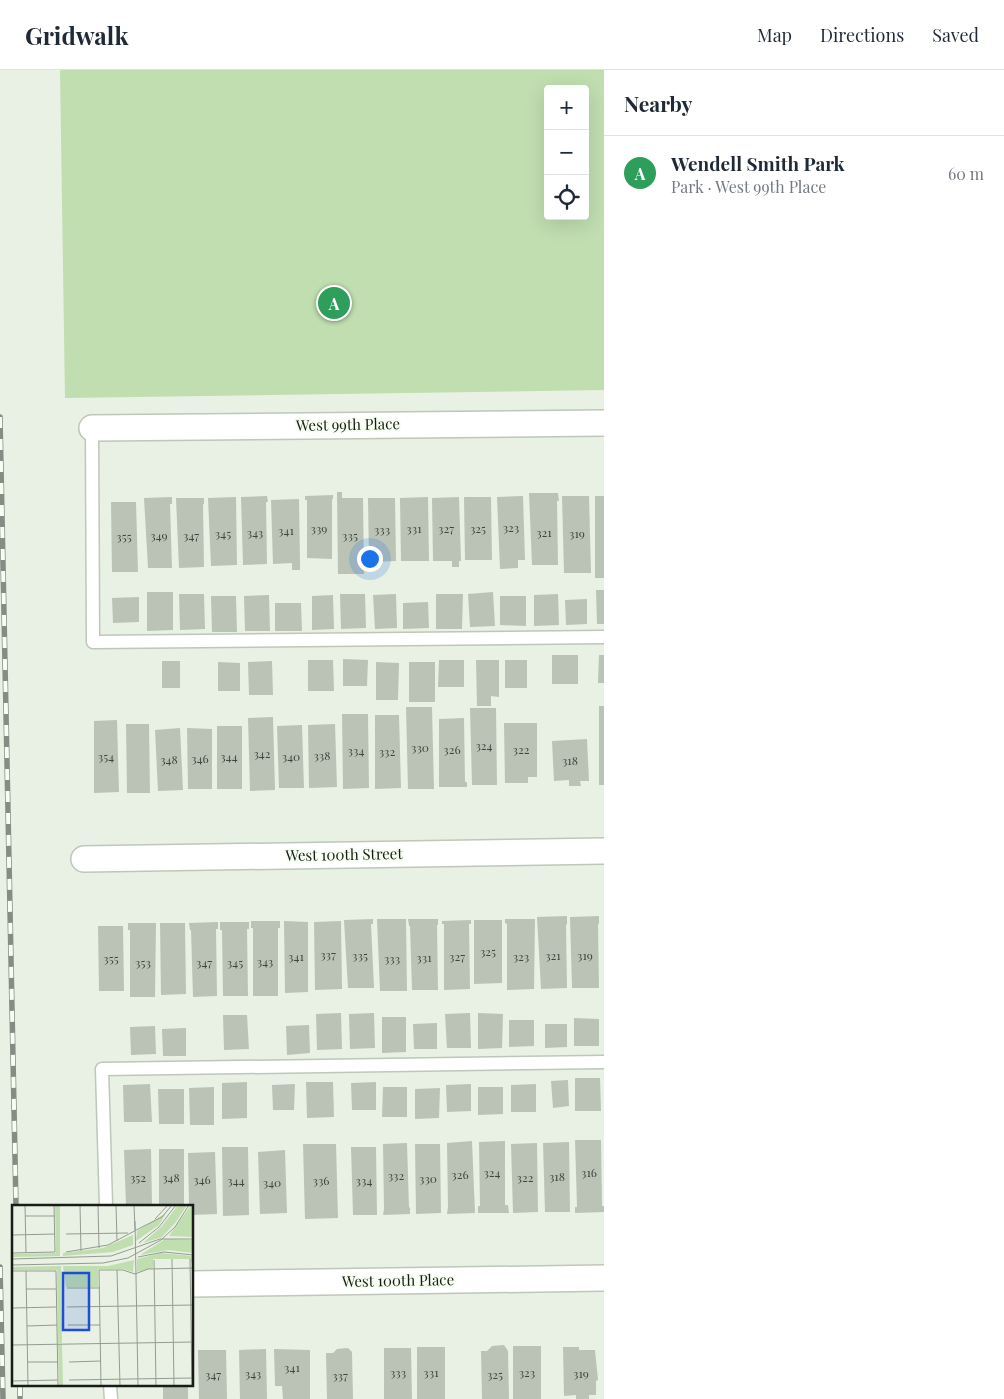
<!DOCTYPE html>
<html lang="en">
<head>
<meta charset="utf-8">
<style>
	:root { --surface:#fff; --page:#f2f2f3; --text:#1f2937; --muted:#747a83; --line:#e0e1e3; --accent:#0f766e }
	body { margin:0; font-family:"Playfair Display",serif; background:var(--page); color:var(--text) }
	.controls { position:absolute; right:15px; top:15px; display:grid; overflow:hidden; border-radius:5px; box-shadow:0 5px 20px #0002 }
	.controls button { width:45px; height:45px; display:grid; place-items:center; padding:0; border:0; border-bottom:1px solid var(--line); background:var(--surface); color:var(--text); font:25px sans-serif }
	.you { position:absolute; left:369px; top:488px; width:18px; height:18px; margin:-12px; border:4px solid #fff; border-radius:50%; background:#1a73e8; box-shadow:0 0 0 8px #1a73e833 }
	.badge { display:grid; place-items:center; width:32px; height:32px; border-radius:50%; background:var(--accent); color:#fff; font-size:16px; font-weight:700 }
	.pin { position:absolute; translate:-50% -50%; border:2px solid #fff; box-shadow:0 1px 5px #0006 }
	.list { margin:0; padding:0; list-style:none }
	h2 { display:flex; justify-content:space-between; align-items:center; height:65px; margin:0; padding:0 20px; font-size:21px }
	h2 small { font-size:16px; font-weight:400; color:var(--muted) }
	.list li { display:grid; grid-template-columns:32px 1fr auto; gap:15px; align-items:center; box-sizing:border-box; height:75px; padding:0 20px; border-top:1px solid var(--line) }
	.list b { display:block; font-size:19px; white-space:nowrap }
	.list p { margin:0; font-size:16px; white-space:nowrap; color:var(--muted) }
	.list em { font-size:16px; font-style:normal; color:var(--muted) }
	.icon { flex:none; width:28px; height:28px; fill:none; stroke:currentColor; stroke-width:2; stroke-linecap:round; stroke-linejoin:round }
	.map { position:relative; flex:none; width:604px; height:1329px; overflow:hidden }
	header { display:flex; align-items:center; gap:30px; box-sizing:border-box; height:70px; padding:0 25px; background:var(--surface); border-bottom:1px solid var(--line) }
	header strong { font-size:24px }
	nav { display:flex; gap:28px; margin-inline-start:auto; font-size:18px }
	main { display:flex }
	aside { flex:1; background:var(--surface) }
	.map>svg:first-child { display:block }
	.green { fill:#c0deb0; fill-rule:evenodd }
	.building { fill:#bbc3b6 }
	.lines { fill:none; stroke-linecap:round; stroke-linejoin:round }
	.lane-casing { stroke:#bec7b9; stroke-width:15 }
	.street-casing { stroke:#bec7b9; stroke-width:28 }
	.lane { stroke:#fff; stroke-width:12 }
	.street { stroke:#fff; stroke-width:25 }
	.rail-casing { stroke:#868c83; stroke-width:5.5 }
	.rail { stroke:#f6fef1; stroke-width:4; stroke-dasharray:11; stroke-linecap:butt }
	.labels { text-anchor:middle; stroke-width:4; stroke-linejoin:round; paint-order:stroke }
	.number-label { font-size:12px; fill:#41453e }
	.street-label { font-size:15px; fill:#181b16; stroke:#f6fef1 }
	.inset-road { fill:none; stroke:#959b91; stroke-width:1 }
	.view { fill:#1d4ed8; fill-opacity:0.15; stroke:#1d4ed8; stroke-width:2.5 }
	.inset-edge { fill:none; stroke:#181b16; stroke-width:2.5 }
</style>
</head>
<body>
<header>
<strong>Gridwalk</strong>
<nav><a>Map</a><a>Directions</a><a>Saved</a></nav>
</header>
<main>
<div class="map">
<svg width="604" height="1329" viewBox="0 0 604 1329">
	<rect width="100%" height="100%" fill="#e8f1e3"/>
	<!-- green -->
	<path class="green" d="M60,0h544v320l-539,8zM548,19h37v127h-37z"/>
	<!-- building -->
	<g class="building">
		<polygon points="337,422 342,422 342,428 363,428 364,504 338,504"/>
		<polygon points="529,423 558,423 559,431 557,431 558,495 532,495"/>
		<polygon points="333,425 333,429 332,429 332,489 307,488 307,430 305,430 305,426"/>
		<polygon points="267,426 268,432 266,432 267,494 243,495 241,427"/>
		<polygon points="523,426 525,490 518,490 518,498 500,499 497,427"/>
		<polygon points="562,426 589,426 591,503 564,503"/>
		<rect x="595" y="426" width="9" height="82"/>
		<polygon points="172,427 172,434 170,434 172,498 148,498 144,428"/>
		<polygon points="236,427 237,495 211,496 208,428"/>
		<polygon points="428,427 429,491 401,491 400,428"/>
		<polygon points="459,427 461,491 459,491 459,497 452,497 452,491 433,491 432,428"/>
		<polygon points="464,427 491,427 492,490 465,490"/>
		<polygon points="176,428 204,428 204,434 203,434 204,497 179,498"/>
		<polygon points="368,428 395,428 396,491 369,492"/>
		<polygon points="299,429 300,493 300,500 292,500 292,493 273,494 271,430"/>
		<polygon points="111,432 136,432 138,502 112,502"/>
		<polygon points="596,520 604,520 604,554 597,554"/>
		<polygon points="147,522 173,522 173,560 147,561"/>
		<polygon points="493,522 495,556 470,557 468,524"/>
		<polygon points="179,524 204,524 205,559 180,560"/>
		<polygon points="340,524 365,524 366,558 341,559"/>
		<polygon points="396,524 397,558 375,559 373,525"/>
		<polygon points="436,524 463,524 462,559 436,559"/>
		<polygon points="558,524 559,555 534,556 534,525"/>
		<polygon points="269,525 270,561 245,561 244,526"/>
		<polygon points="333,525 334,559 312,560 312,526"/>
		<polygon points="211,526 236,526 237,562 212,562"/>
		<polygon points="500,526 526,526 526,556 500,555"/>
		<polygon points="139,527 139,552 113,553 112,528"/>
		<polygon points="587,529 587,554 566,555 565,530"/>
		<polygon points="428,532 429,558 403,559 403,533"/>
		<polygon points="275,533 301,533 302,561 275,561"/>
		<rect x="552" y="585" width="26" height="29"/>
		<polygon points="599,585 604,585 604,613 598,613"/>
		<polygon points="343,589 368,590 367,616 343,616"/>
		<polygon points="308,590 333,590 334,621 308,621"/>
		<polygon points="439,590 464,590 464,617 438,617"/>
		<polygon points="476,590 499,590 499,627 491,626 491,636 477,636"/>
		<rect x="505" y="590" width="22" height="28"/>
		<rect x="162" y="591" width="18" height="27"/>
		<polygon points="272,591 273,625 249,625 248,592"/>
		<polygon points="218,592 240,593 240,621 218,621"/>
		<polygon points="376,592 399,593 398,630 376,630"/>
		<rect x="409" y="592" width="26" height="40"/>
		<rect x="599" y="636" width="5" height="79"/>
		<polygon points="406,637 432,637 434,719 408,719"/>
		<polygon points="470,638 496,638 497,715 472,715"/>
		<polygon points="342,644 368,644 369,718 343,719"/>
		<polygon points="375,645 399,645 401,718 375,719"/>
		<polygon points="273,647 275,720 250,721 248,648"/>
		<polygon points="464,648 465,712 467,712 467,717 439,717 439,649"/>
		<polygon points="117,650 119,722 94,723 94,651"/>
		<polygon points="504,653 537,653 537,707 528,707 528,713 505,713"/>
		<polygon points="126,654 149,654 150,723 127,723"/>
		<polygon points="335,654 337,717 309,718 308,655"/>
		<polygon points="302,655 304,718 279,718 277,656"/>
		<rect x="217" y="656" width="25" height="63"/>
		<polygon points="180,658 183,720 158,721 155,660"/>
		<polygon points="187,658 212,659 212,719 188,719"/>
		<polygon points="587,669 589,711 580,711 581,716 569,716 569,710 554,711 552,671"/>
		<polygon points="567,846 567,854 566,855 567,918 541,919 537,847"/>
		<polygon points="599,846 599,854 598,854 599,918 572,918 570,847"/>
		<polygon points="373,849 373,854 371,854 374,918 348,918 344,850"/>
		<polygon points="377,849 406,849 407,921 380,921"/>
		<polygon points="408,849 438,849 438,855 437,855 438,920 412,920 410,856 409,856"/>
		<polygon points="505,849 535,849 534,919 507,920 507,854 505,853"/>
		<polygon points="471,850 471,854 469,854 470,919 444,920 444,854 442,854 442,851"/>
		<polygon points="474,850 502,850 502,913 474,914"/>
		<polygon points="251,851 280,851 280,858 278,858 278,926 253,926 253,858 251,858"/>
		<polygon points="284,851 308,852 308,922 285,923"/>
		<polygon points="341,851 342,919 315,920 314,852"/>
		<polygon points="218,852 218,859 216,859 217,926 193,927 191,860 190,860 189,853"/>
		<polygon points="220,852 249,852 249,859 247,859 248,926 223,926 222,860 220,860"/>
		<polygon points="128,853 156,853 155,927 130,927 130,860 128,860"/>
		<polygon points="160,853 185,853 186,924 161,925"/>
		<polygon points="98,856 123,856 124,921 99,921"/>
		<polygon points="341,943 342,979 317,980 316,944"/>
		<polygon points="374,943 375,978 350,979 349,944"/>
		<polygon points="470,943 471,978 447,978 445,944"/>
		<polygon points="478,943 503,944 502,978 478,979"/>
		<polygon points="223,945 247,945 249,979 224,980"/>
		<polygon points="382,947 406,947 406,982 382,983"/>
		<polygon points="574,948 599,949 599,976 574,976"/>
		<polygon points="509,950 534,950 534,976 509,977"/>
		<polygon points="437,953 437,979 414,979 413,954"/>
		<polygon points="545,954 567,954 567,977 545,978"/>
		<polygon points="309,955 310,983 287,985 286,956"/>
		<polygon points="155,956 156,984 131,985 130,957"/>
		<polygon points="186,958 186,986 163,986 162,959"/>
		<polygon points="575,1008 600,1008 601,1041 575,1041"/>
		<polygon points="568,1010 569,1036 553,1038 551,1011"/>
		<polygon points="247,1012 247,1048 222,1049 222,1013"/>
		<polygon points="306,1012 333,1012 334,1047 307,1048"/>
		<polygon points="376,1012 376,1040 352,1040 351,1013"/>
		<polygon points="150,1014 152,1052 124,1052 123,1015"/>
		<polygon points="295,1014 294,1040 273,1040 272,1015"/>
		<polygon points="471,1014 471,1041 447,1042 446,1015"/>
		<polygon points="536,1014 536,1042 511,1042 511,1015"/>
		<polygon points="214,1017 214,1055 190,1055 189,1018"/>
		<polygon points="383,1017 407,1017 407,1047 382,1047"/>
		<polygon points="478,1017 503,1017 503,1044 478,1045"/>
		<polygon points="440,1018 439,1048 415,1049 415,1019"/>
		<polygon points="158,1019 184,1019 184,1054 159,1054"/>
		<polygon points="575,1070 601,1070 602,1136 604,1136 604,1142 575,1143 575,1137 577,1137"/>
		<polygon points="472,1071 475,1143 447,1144 448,1137 447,1073"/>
		<polygon points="505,1071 505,1135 508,1135 509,1143 478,1143 478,1136 480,1136 479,1072"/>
		<polygon points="569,1072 570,1142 545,1142 543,1073"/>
		<polygon points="407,1073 409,1138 410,1137 410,1144 383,1145 384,1139 383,1074"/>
		<polygon points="537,1073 538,1142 513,1143 511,1074"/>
		<polygon points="303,1074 336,1074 338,1148 305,1149"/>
		<polygon points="415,1074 440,1074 441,1143 416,1144"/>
		<polygon points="222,1077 248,1077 249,1145 223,1146"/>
		<polygon points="351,1077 376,1077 377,1145 353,1145"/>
		<polygon points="151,1079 152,1136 126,1136 124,1080"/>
		<rect x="159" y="1079" width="25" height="57"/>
		<polygon points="285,1080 287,1143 260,1144 258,1082"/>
		<polygon points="215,1082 217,1144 192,1145 192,1136 189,1136 188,1083"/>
		<polygon points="504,1275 508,1281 509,1329 482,1329 481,1281 487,1281 492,1276"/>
		<rect x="513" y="1276" width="28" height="53"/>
		<rect x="417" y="1277" width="28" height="52"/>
		<polygon points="563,1277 579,1277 579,1280 595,1280 598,1310 596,1311 596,1325 589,1325 589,1329 576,1329 576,1325 564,1326"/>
		<polygon points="348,1278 352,1282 353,1329 327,1329 326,1283 333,1283 337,1279"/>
		<polygon points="384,1278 411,1278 412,1329 384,1329"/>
		<polygon points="266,1279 267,1329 240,1329 239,1280"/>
		<polygon points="274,1279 310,1280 310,1329 283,1329 282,1316 275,1316"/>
		<polygon points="198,1280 226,1280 227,1329 199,1329"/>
		<rect x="163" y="1315" width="25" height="14"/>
	</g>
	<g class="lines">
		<defs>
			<g id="lane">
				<polyline points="92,358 93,572 604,567"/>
				<polyline points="106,1136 102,999 604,992"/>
				<polyline points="110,1315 111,1329"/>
			</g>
			<g id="street">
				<polyline points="92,358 604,353"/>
				<polyline points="84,789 604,781"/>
				<polyline points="192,1214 604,1208"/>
			</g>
		</defs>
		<!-- lane casing -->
		<use href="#lane" class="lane-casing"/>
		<!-- street casing -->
		<use href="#street" class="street-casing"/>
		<!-- lane -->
		<use href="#lane" class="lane"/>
		<!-- street -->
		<use href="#street" class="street"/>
		<defs>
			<g id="rail">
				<polyline points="0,347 16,1136"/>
				<polyline points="0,1197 3,1329"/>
				<polyline points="20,1315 20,1329"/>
			</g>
		</defs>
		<!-- rail casing -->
		<use href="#rail" class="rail-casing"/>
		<!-- rail -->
		<use href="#rail" class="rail"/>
	</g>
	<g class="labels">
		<!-- number labels -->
		<g class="number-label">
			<text x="511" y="462">323</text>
			<text x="319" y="463">339</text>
			<text x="414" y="463">331</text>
			<text x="446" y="463">327</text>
			<text x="478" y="463">325</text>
			<text x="382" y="464">333</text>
			<text x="286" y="465">341</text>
			<text x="255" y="467">343</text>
			<text x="544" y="467">321</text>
			<text x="223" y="468">345</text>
			<text x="577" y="468">319</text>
			<text x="159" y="470">349</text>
			<text x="191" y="470">347</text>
			<text x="350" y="470">335</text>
			<text x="124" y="471">355</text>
			<text x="484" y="680">324</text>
			<text x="420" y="682">330</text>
			<text x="452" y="684">326</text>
			<text x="521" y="684">322</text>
			<text x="356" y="685">334</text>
			<text x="387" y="686">332</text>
			<text x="262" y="688">342</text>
			<text x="322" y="690">338</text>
			<text x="106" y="691">354</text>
			<text x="229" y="691">344</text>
			<text x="291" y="691">340</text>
			<text x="200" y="693">346</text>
			<text x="169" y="694">348</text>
			<text x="570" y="695">318</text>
			<text x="488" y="886">325</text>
			<text x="328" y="889">337</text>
			<text x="360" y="890">335</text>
			<text x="553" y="890">321</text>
			<text x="585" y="890">319</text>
			<text x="296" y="891">341</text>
			<text x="457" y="891">327</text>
			<text x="521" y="891">323</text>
			<text x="424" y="892">331</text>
			<text x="111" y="893">355</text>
			<text x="392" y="893">333</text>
			<text x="265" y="896">343</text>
			<text x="143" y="897">353</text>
			<text x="204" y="897">347</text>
			<text x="235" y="897">345</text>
			<text x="492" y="1107">324</text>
			<text x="589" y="1107">316</text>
			<text x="460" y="1109">326</text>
			<text x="396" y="1110">332</text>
			<text x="557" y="1111">318</text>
			<text x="138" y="1112">352</text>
			<text x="171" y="1112">348</text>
			<text x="525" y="1112">322</text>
			<text x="428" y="1113">330</text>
			<text x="202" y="1114">346</text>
			<text x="236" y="1115">344</text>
			<text x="321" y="1115">336</text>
			<text x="364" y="1115">334</text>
			<text x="272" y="1117">340</text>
			<text x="292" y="1302">341</text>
			<text x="398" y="1307">333</text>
			<text x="431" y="1307">331</text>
			<text x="527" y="1307">323</text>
			<text x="253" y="1308">343</text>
			<text x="581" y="1308">319</text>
			<text x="213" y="1309">347</text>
			<text x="495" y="1309">325</text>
			<text x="340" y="1310">337</text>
		</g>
		<!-- street labels -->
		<g class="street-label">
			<text transform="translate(348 355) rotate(-1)" y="5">West 99th Place</text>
			<text transform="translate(344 785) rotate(-1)" y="5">West 100th Street</text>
			<text transform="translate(398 1211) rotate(-1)" y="5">West 100th Place</text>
		</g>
	</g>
	<!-- overview -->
	<g transform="translate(12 1135)">
		<rect width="181" height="181" fill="#e8f1e3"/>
		<path d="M43,0h5v51l-48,1v-3l44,-1zM166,0h9l-11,17 -14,15 -19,6 19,-17zM180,0l1,32 -24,-1 22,-31zM154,8l-7,12 -23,16 1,-10zM121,30v10l-20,7 -50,4v-3l40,-5zM153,34l28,1v13l-25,-3 -28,5zM149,48l32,3v11l-3,-8h-37v9l-16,4v-13zM122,55l-1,12 -10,-3h-25v18h-32l-3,-21h45zM49,61l1,77h-4l-1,-73h-45v-3zM46,139h4l1,42h-4z" fill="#c0deb0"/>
		<path class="inset-road" d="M13,0l1,48M68,0l1,46M86,0l1,43M104,0l1,36M122,0l1,25M13,11h30M143,14l13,-14M123,16l3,165M132,21l18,-9 10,-12M54,29l62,-1M0,30l43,-1M127,38l20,-16 17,-22M54,47l42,-7 36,-19M0,48l43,-1 -1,-47M126,52l26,-5 30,3M0,54l99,-3 49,-17h34M160,54l2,127M178,54l2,127M142,55l2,126M0,60l91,-2 25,-5 33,-18 14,-13 14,-22M105,65l3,116M0,66h44l2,115M14,66l2,115M55,83h33M14,84h30M55,102l127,-2M0,103l44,-1M56,120h32M15,121l30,-1M0,140l182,-3M16,157h30M57,157l32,-1M57,175l123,-2M0,176l46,-1M89,181l-2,-116h24l12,4 13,-5 46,-1"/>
		<path class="view" d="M51,68h26v57h-26z"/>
		<rect width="181" height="181" class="inset-edge"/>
	</g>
</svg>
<div class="controls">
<button>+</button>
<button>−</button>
<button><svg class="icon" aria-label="locate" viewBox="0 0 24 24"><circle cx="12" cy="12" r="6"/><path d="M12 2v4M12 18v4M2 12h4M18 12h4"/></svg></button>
</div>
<div class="you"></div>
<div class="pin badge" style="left:334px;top:233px;background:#2e9e5b">A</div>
</div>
<aside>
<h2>Nearby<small></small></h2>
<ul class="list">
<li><span class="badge" style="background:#2e9e5b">A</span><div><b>Wendell Smith Park</b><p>Park · West 99th Place</p></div><em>60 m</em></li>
</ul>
</aside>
</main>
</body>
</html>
